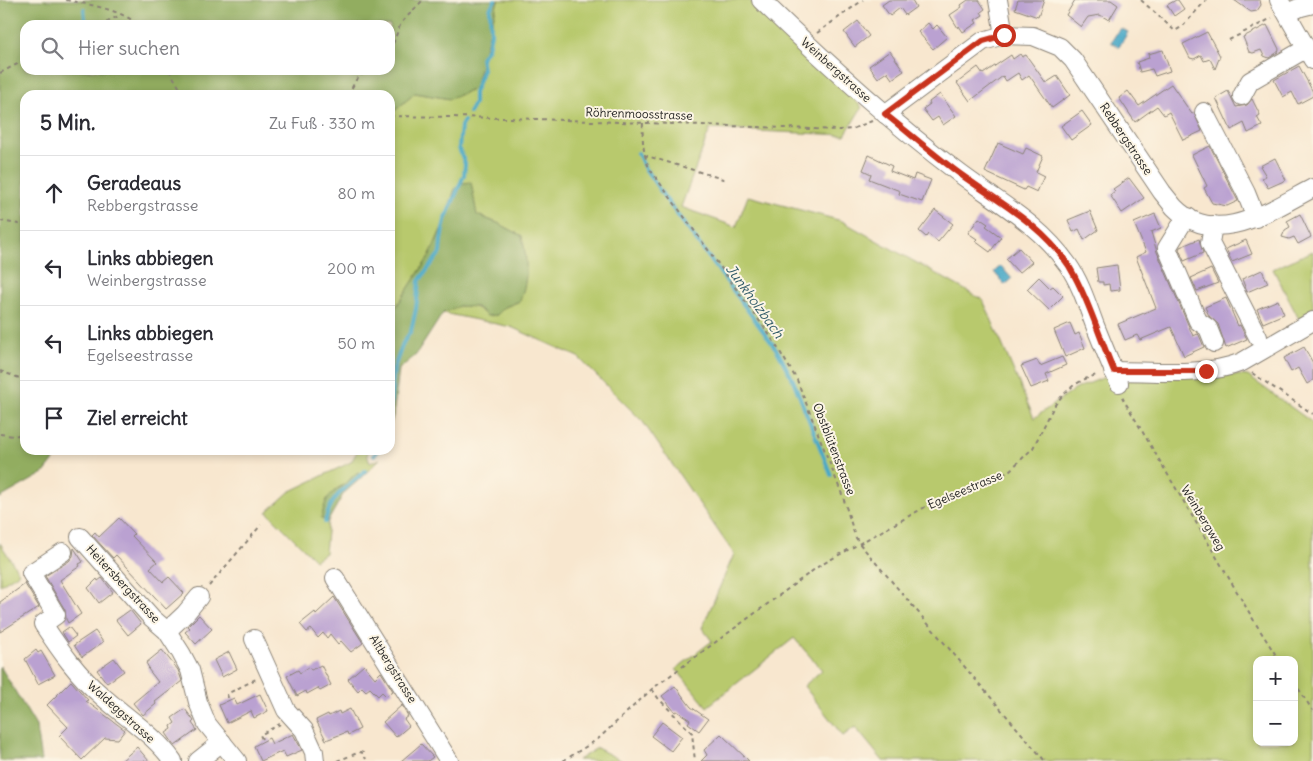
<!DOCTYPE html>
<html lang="de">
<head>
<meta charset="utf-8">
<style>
	:root { --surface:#fff; --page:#f2f2f3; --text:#2b2b33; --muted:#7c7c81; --line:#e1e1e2 }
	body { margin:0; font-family:Delius,sans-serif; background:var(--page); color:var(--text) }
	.controls { position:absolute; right:15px; bottom:15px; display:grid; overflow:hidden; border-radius:10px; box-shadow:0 2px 8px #0003 }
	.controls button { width:45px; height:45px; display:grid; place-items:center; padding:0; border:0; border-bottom:1px solid var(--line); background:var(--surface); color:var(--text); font:25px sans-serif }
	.stop { position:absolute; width:15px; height:15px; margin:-11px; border:4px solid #c8321e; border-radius:50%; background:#fff }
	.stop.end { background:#c8321e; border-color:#fff; box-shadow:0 1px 5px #0008 }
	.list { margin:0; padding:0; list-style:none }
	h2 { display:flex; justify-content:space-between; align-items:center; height:65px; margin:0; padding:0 20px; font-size:21px }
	h2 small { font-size:16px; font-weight:400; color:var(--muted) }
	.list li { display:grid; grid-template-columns:32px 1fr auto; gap:15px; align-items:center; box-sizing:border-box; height:75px; padding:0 20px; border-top:1px solid var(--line) }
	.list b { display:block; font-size:19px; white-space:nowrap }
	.list p { margin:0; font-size:16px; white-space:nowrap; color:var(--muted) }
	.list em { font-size:16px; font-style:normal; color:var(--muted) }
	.icon { flex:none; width:28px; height:28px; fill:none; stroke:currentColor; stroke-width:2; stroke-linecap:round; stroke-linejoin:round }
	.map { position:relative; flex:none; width:1313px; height:761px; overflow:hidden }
	.search { position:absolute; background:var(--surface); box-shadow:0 2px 8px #0003; left:20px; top:20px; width:375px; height:55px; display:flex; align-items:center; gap:12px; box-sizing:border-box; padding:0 18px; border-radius:15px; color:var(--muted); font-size:19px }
	.panel { position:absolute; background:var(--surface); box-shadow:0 2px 8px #0003; left:20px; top:90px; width:375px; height:365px; border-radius:15px }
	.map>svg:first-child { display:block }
	.green { fill:#b8c96d; stroke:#6a7244; fill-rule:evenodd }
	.forest { fill:#92ad60; stroke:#57643e; fill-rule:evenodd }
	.water { fill:#48a9c7; stroke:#326272 }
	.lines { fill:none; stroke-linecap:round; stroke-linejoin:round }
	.stream { stroke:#48a9c7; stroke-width:4 }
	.building { fill:#baa1d1 }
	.minor-casing { stroke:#8a8276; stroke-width:20 }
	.path { stroke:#8a8276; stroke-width:2; stroke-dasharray:4 4; stroke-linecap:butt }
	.minor { stroke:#fff; stroke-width:18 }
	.route { stroke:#c8321e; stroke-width:6 }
	.labels { text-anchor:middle; stroke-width:4; stroke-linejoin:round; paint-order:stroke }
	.street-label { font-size:12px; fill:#1c1c1c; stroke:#fcf5e5 }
	.water-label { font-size:14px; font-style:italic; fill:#305b69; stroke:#fcf5e5 }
</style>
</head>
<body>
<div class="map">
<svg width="1313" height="761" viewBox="0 0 1313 761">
	<rect width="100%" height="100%" fill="#fcf5e5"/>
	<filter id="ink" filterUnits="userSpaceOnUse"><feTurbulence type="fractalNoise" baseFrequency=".02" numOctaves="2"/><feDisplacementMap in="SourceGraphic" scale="10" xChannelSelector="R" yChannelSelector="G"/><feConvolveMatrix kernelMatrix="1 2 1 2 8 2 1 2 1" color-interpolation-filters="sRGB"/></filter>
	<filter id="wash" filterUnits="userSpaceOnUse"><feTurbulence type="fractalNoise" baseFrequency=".0096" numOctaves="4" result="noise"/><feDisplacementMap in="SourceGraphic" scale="20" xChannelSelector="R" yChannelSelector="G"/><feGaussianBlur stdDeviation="1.12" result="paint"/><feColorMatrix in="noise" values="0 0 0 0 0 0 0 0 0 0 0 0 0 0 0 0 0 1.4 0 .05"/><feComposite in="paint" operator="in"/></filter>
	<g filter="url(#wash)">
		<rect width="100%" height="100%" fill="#f8e7cf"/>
		<!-- green -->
		<g class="green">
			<path d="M498,0h251l54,52 59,55 -17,28 -135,-6 -29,78 55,20 12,-31 94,25 141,79 51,118 41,-29 30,-12 21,-2h112l10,1 65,47v338h-430l-28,-34 -12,9 -39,-50 18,-16 -28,-32 -87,69 -31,-38 36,-28 -10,-13 32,-74 -91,-132 -65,-65 -67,-30 -68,-14c19,-9 28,-12 44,3l10,-1 8,-8 15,-6 2,-65 -22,-12 -23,-9 -22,-26 -11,34 -15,34 -39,59v-201l25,-22 35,6 25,-11zM1257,660h37v82h-37z"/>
			<polygon points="1313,251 1313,318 1302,325 1273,269"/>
			<polygon points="358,450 369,450 367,455 370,463 380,459 360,479 361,475 353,475 348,482 335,490 324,520 328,521 325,553 315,560 267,512 289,492 351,462"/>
			<polygon points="0,543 19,573 0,585"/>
			<polygon points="597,748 622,761 578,760"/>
		</g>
		<!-- forest -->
		<g class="forest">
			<path d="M0,0h498l-23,88 -25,11 -35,-6 -25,22v-20h-365v355h37l-18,23 -44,25zM25,25h365v45h-365z"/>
			<path d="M471,182l6,33 23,9 22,12c5,25 7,40 -2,65l-15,6 -8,8 -10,1 -10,-9 -18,-1 -16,7 -27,42 -17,14 -6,47 -3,11v-111l39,-59 15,-34 11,-34 8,-6z"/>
			<path d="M358,472l3,3 -1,4 -16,14 -16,28 -7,-3c7,-25 5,-20 25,-35 4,-3 7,-8 12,-11z"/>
			<polygon points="0,666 36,726 41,761 0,761"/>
		</g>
		<!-- water -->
		<g class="water">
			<polygon points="1120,28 1128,32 1119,47 1111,42"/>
			<polygon points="1001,266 1012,279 1005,285 994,272"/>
		</g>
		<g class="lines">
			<!-- stream -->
			<g class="stream">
				<polyline points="84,9 85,19"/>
				<polyline points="469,113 474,104 474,93 483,69 481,58 488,48 491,33 490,9 495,0"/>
				<polyline points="638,153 644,167 665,198 777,350 793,380 831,475"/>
				<polyline points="390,407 394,368 403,343 411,331 416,309 419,281 440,253 441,240 445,220 464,175 465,164 459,148 461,126 464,121"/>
				<polyline points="374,455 379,450"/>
				<path d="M325,522c7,-29 20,-32 40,-51"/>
			</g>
		</g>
		<g id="blocks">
			<!-- building -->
			<g class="building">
				<polygon points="889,0 912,0 916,7 905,15 900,8 890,16 882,5"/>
				<polygon points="968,0 979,0 985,9 981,12 983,15 975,20 977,23 963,32 959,26 958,28 950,15 962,7 961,5"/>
				<polygon points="1018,0 1044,0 1038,17 1015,9"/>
				<polygon points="1075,0 1111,0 1118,5 1109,20 1100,15 1088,17 1081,27 1066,15"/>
				<polygon points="1176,0 1178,0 1184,9 1174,16 1167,5"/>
				<polygon points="1234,0 1260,0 1261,5 1257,11 1251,12"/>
				<polygon points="858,21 869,36 855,47 844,32"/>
				<polygon points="928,23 933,29 937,25 947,37 933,49 918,32"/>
				<polygon points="1267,25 1279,49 1278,52 1269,58 1264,56 1261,50 1253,53 1249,52 1243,37"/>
				<polygon points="1207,32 1220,56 1215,69 1210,59 1204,61 1201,55 1194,59 1190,58 1183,44"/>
				<polygon points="1163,50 1170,71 1155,76 1152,69 1140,72 1137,62 1149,58 1148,54"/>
				<polygon points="890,51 904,71 892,79 887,72 878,78 869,66"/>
				<polygon points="1020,54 1022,57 1026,55 1046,83 1057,76 1070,95 1052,108 1029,75 1022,80 1018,73 1006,81 1003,76 970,101 957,83 978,67 983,74 1011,55 1013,59"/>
				<polygon points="1299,66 1313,92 1313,96 1298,104 1292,92 1283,97 1274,80"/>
				<polygon points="1171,84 1192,114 1194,113 1202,131 1183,140 1169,112 1164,115 1157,106 1135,122 1119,98 1128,91 1139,106"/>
				<polygon points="1228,91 1236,107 1247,105 1252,99 1260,115 1257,117 1262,126 1248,133 1244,123 1231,130 1216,98"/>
				<polygon points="940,94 956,116 943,125 938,117 932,121 923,109 930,104 929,102"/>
				<polygon points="1082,111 1092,125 1071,140 1061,126"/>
				<polygon points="998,143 1023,154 1026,148 1043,156 1036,172 1044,176 1037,192 1026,187 1024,190 985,172"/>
				<polygon points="1210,146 1238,201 1227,206 1212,203 1204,188 1207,186 1192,155"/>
				<polygon points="869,155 892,166 890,171 913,180 915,174 931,180 922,202 899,194 900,191 869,179 871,174 863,170"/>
				<polygon points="1275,158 1286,180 1268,188 1262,178 1266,176 1260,166"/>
				<polygon points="1129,178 1144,198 1122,213 1110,195 1115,191 1113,189"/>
				<polygon points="935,210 953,224 938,242 928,234 926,237 919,231"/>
				<polygon points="1090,211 1098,230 1084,240 1079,229 1073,232 1068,220"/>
				<polygon points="1155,214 1161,228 1151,232 1157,252 1193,336 1198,334 1199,335 1204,347 1184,356 1171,327 1140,340 1137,335 1125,340 1118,324 1156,308 1136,257 1146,252 1134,223"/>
				<polygon points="1300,214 1311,237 1298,244 1294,237 1289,239 1282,237 1285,230 1290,227 1287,221"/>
				<polygon points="979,218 988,224 986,226 1001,237 990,252 975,241 977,239 968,233"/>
				<polygon points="1199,239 1203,253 1184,261 1179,249 1180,247"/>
				<polygon points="1246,240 1252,254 1232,262 1226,249"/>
				<polygon points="1019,248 1032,262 1019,273 1006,259"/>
				<polygon points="1117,265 1120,290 1110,291 1109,284 1103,285 1103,282 1098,282 1096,268"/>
				<polygon points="1211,269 1218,283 1197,291 1191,278"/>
				<polygon points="1262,270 1268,283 1247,292 1242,279"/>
				<polygon points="1039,277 1050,288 1053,286 1063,296 1049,310 1027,289"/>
				<polygon points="1226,298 1238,326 1240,325 1247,339 1226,348 1218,324 1209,316 1205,307"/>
				<polygon points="1278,300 1284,314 1263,323 1257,309"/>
				<polygon points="1070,323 1075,335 1079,333 1085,348 1065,357 1054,330"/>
				<polygon points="1304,347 1313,363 1313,380 1307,384 1298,368 1291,372 1284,358"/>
				<polygon points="1062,357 1066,365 1046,374 1049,381 1031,388 1021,366 1037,360 1040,366"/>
				<polygon points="119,518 134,534 132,536 157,562 150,568 163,582 169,577 184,593 166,609 116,555 113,558 92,535 95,532 99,537"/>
				<polygon points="74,548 83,562 79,564 80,566 60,580 81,614 68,623 66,619 65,610 45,576 69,561 73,556"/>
				<polygon points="102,578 113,592 99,603 88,588 97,579 98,581"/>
				<polygon points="25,584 39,607 0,632 0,602"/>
				<polygon points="334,597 363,643 351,652 341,641 338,644 330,634 327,638 323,633 318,638 311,629 307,632 300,624 315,612 316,614"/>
				<polygon points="130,610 141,624 128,635 116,620"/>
				<polygon points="199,615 212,629 196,644 185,632 190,628 188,626"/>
				<polygon points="69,627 76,636 68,642 62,632"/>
				<polygon points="95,631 103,642 82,657 74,645"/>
				<polygon points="36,650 38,653 41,651 55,675 38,684 25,659"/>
				<polygon points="162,650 178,670 182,681 155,702 156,704 143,715 133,703 158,682 148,669 149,668 146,663"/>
				<polygon points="229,652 237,669 222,677 214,660"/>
				<polygon points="114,658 124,671 107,683 97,670"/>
				<polygon points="321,665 331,685 320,691 318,688 307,694 306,691 297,696 287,676 298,670 300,673 309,667 311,670"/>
				<polygon points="364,665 375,678 381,672 393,691 386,696 382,692 378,696 370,688 366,691 362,687 358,691 348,679"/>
				<polygon points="71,681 88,700 86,701 125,730 118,739 105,738 82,760 59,736 68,727 47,705"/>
				<polygon points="675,686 691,707 708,719 699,731 688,723 690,720 677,711 675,712 662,696"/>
				<polygon points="260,694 268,711 254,718 251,711 227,723 219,705 234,698 237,705"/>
				<polygon points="402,705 408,716 404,719 409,726 396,737 383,722"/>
				<polygon points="185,709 194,721 192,723 197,730 175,746 166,733 172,729 171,726 175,723 172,718"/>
				<polygon points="350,709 360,729 348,735 347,732 326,740 316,720 328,714 329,716 339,711 340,714"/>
				<polygon points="662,722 682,737 671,751 651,736"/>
				<polygon points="293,734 302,750 286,757 283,751 261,761 254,746 269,738 272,744"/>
				<polygon points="721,734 749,761 701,761 707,755 704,750"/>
				<polygon points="421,744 433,757 428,761 401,761"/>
				<polygon points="137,747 149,761 121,761"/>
			</g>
		</g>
	</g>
	<g filter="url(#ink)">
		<use href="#blocks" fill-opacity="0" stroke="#8a8276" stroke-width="1"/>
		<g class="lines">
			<defs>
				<g id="minor">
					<path d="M761,0c62,60 125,118 194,170 40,31 83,52 113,95 12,17 19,39 26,58 8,20 16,40 25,60"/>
					<polyline points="998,0 1004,35"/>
					<polyline points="1279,0 1313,60"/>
					<polyline points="1287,13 1301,7 1313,4"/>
					<polyline points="1242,96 1250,81 1307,48"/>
					<polyline points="1204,112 1246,193 1256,218"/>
					<path d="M885,114l98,-73 21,-6 29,1 27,11 13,13 89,132c4,5 8,10 12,15 42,43 98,2 139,-19"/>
					<polyline points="1188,217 1183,222 1167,248 1198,321 1208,328 1214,343"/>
					<polyline points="1213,225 1210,243 1258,337"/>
					<path d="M1113,371c41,0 92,6 129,-9l71,-41"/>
					<polyline points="80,537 152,618 167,631 181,653 190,670 198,702 207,724 237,761"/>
					<path d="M63,552l-32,21 25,42 -13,9c17,26 35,52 59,72 23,21 53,39 71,65"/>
					<polyline points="335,578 449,761"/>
					<polyline points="167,631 185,614 199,597"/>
					<polyline points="254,639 286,710 304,730 314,752 315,761"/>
					<polyline points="198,761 222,742"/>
				</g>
			</defs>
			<!-- minor casing -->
			<use href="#minor" class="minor-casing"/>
			<!-- path -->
			<g class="path">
				<path d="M66,0c21,4 57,10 72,25"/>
				<polyline points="1141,0 1175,31 1183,26 1206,0"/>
				<polyline points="99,25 121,15"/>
				<polyline points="817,33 863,0"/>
				<polyline points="1229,40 1272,18"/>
				<polyline points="390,51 401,23 423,0"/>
				<polyline points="169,70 184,95"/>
				<polyline points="0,73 25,60"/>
				<polyline points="348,95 356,80 367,70"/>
				<polyline points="390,116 509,118 840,130 852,129 872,121"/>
				<path d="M643,123c-1,17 0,29 6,45l122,169 26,43 46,117 12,39 4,7 186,218"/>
				<polyline points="644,155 726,180"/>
				<polyline points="0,221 25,225"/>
				<polyline points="0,371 25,380"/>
				<polyline points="1252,373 1313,414"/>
				<polyline points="1122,397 1256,624 1279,660"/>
				<polyline points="0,434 13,436 25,434"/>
				<polyline points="209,586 261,525"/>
				<polyline points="1294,682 1313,711"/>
				<polyline points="652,689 658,698 692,733 695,761"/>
				<polyline points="228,698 227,694 256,679"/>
				<polyline points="262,739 260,735 280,724"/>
				<polyline points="337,761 360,752 363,753 366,759"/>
				<polyline points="563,761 598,739 652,689 819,566 927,506 987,483 1008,472 1033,448 1054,406 1062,396 1074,385 1085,379 1099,374"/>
			</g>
			<!-- minor -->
			<use href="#minor" class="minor"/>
		</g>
	</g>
	<g class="lines" filter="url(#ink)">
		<!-- route -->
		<path class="route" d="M1004,35l-21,6 -98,73c24,19 47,39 71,57 39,29 86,53 113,95 19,32 30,70 45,105h92"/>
	</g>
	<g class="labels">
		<!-- street labels -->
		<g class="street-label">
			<text transform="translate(836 70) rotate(42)" y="4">Weinbergstrasse</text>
			<text transform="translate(639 114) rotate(2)" y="4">Röhrenmoosstrasse</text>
			<text transform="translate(1126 139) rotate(56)" y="4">Rebbergstrasse</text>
			<text transform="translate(834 449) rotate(69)" y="4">Obstblütenstrasse</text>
			<text transform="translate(965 490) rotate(-23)" y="4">Egelseestrasse</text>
			<text transform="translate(1203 518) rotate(59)" y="4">Weinbergweg</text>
			<text transform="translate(123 584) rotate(47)" y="4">Heitersbergstrasse</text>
			<text transform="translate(393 669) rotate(58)" y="4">Altbergstrasse</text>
			<text transform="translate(121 712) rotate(42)" y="4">Waldeggstrasse</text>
		</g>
		<!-- water labels -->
		<g class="water-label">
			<text transform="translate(755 301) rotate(54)" y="5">Junkholzbach</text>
		</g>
	</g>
</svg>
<div class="controls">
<button>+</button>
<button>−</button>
</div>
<div class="stop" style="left:1004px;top:35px"></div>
<div class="stop end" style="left:1206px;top:371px"></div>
<div class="search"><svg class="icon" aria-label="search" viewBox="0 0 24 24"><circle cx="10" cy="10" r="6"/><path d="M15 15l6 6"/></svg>Hier suchen</div>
<section class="panel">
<h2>5 Min.<small>Zu Fuß · 330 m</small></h2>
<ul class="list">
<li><svg class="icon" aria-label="ahead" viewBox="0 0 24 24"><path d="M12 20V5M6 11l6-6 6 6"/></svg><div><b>Geradeaus</b><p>Rebbergstrasse</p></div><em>80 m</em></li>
<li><svg class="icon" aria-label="left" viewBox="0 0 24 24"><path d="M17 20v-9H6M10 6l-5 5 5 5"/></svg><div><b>Links abbiegen</b><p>Weinbergstrasse</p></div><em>200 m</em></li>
<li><svg class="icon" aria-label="left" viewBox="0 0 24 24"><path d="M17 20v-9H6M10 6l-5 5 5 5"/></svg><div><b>Links abbiegen</b><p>Egelseestrasse</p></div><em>50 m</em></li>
<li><svg class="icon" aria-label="arrive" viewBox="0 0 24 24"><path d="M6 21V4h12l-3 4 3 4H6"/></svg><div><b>Ziel erreicht</b></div></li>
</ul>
</section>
</div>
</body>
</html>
